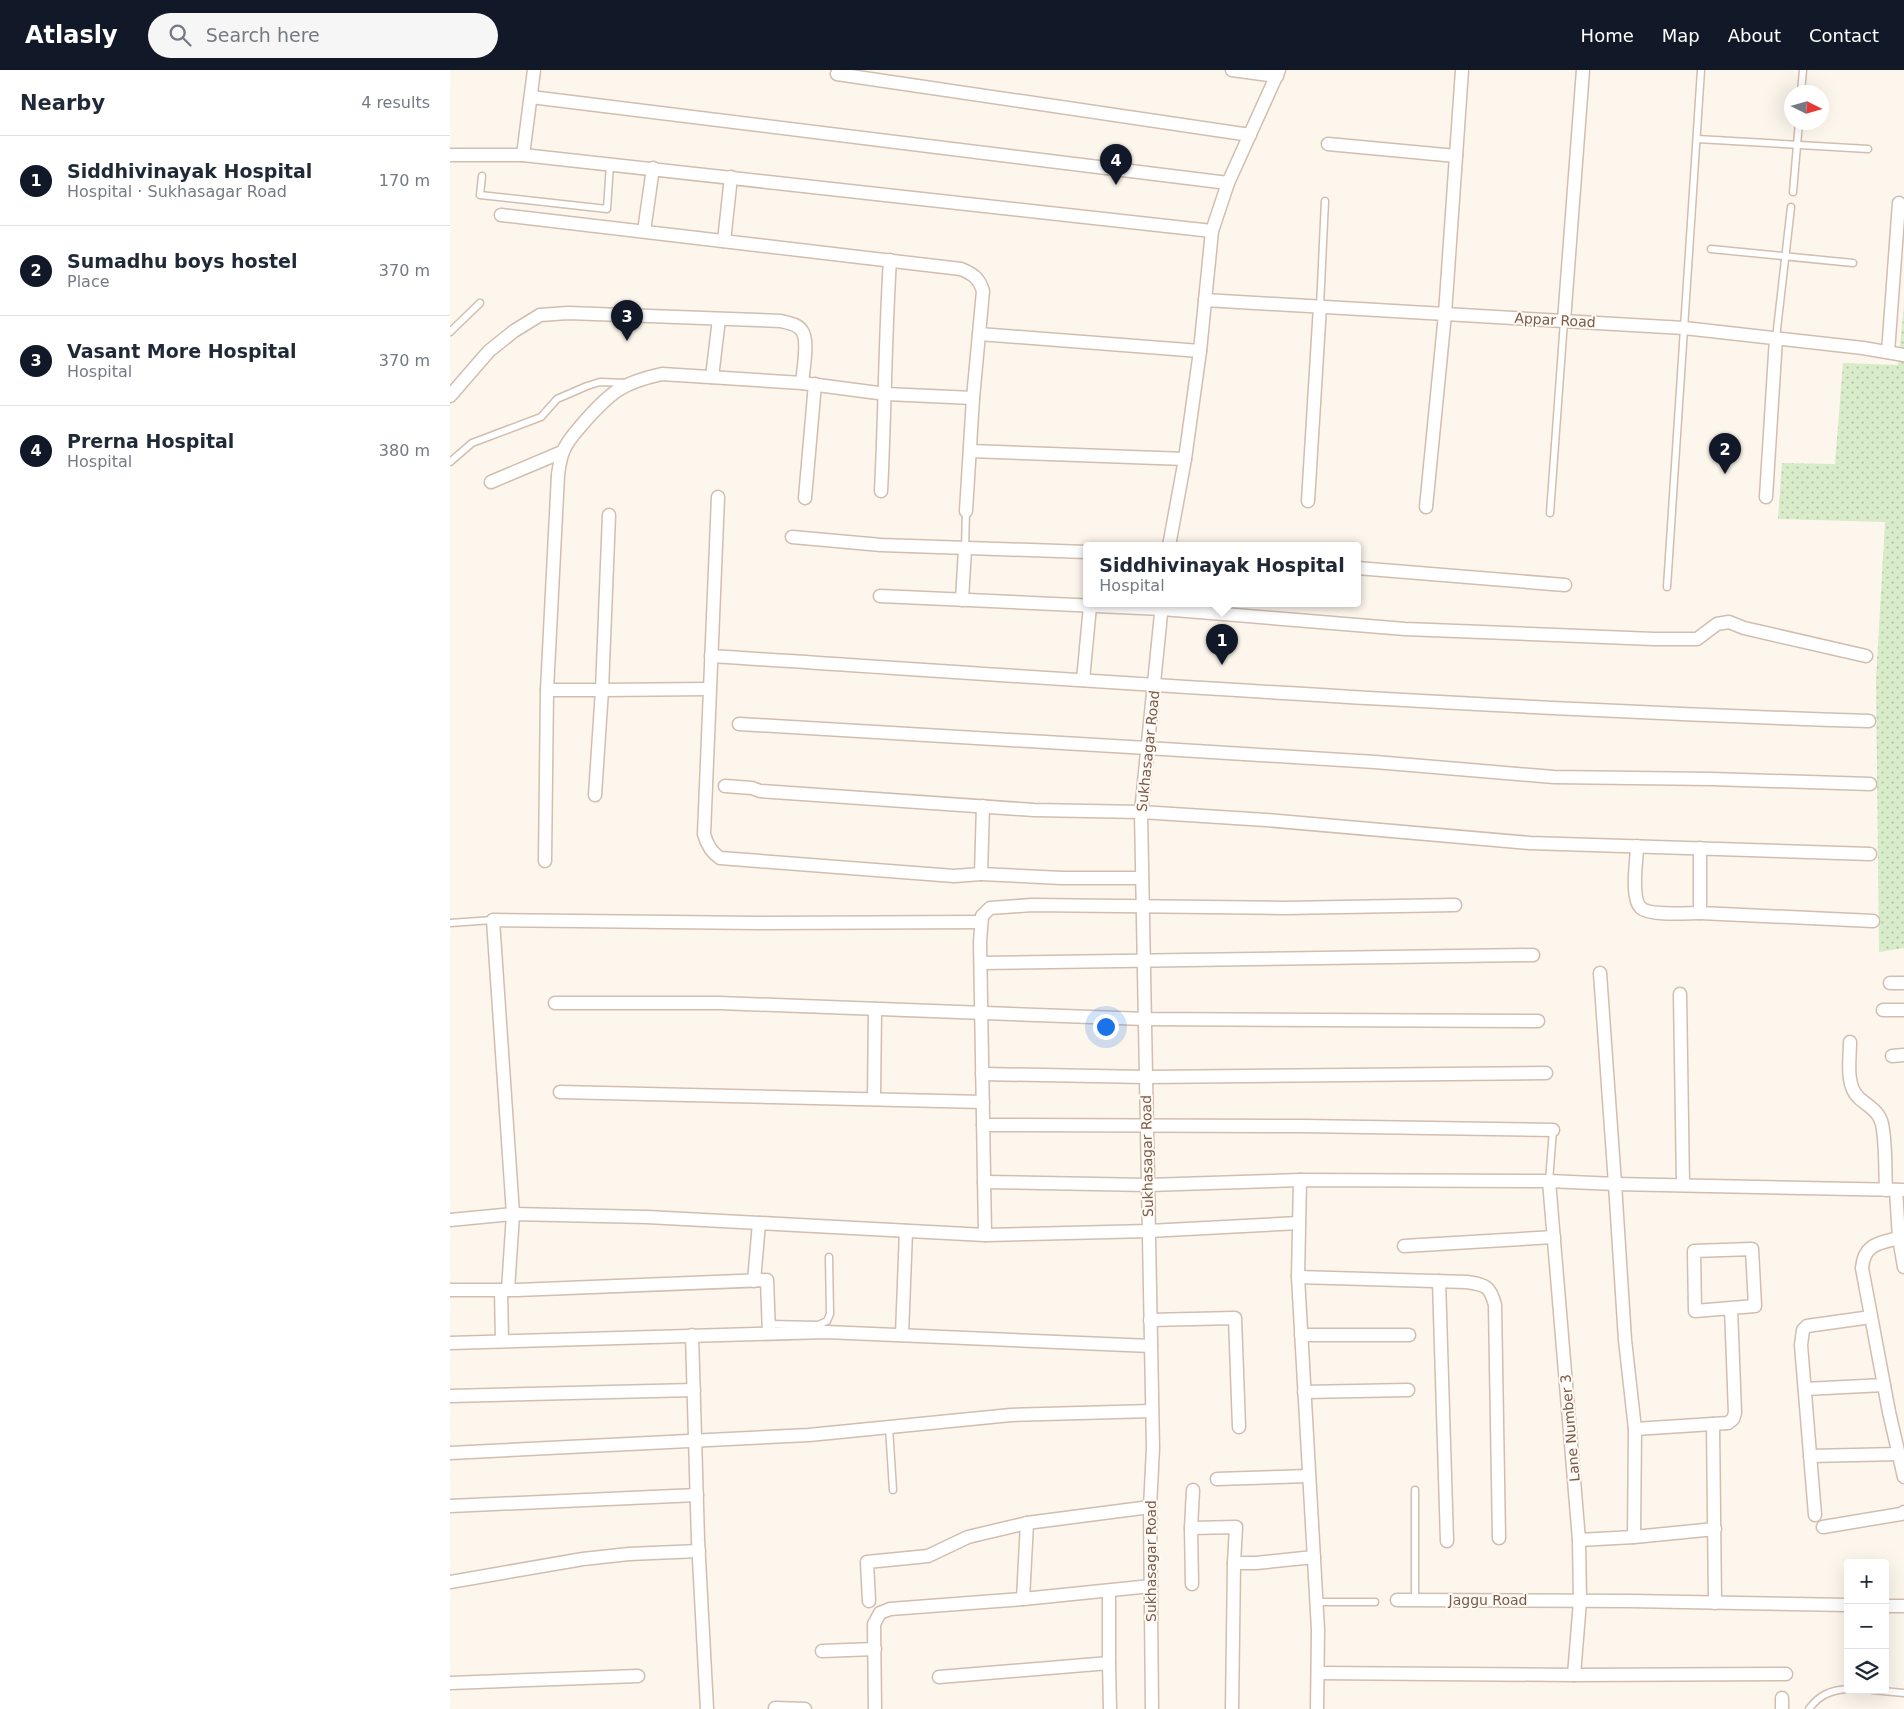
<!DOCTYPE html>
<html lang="en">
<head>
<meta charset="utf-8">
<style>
	:root { --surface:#fff; --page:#f6f6f7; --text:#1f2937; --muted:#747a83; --line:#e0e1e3; --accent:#111827 }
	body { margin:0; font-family:"DejaVu Sans",sans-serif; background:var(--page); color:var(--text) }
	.controls { position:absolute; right:15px; bottom:15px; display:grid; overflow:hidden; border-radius:5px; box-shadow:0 5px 20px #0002 }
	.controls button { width:45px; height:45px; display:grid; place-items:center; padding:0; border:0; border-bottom:1px solid var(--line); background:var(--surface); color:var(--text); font:25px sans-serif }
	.compass { position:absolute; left:1334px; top:15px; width:45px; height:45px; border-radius:50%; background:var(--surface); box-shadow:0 5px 20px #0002; rotate:95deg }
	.you { position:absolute; left:655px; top:956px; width:18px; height:18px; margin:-12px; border:4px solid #fff; border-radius:50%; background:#1a73e8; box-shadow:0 0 0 8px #1a73e833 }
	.badge { display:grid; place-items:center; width:32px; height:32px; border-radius:50%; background:var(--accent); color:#fff; font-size:16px; font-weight:700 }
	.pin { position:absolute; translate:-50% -41px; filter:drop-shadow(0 1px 2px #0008) }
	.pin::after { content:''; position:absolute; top:26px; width:18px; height:15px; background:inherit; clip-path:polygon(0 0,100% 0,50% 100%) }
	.popup { position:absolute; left:633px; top:472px; width:278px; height:65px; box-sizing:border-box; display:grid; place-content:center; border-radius:5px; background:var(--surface); filter:drop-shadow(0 1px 4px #0005); font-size:16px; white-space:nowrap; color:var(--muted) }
	.popup b { font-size:19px; color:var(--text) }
	.popup::after { content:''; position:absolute; left:50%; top:100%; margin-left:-10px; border:10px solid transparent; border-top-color:var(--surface) }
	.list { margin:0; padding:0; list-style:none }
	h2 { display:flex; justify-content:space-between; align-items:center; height:65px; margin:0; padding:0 20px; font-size:21px }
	h2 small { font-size:16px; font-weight:400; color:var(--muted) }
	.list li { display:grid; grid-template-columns:32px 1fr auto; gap:15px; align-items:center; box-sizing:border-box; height:90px; padding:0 20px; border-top:1px solid var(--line) }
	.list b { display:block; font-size:19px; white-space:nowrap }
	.list p { margin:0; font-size:16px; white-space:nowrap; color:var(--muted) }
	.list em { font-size:16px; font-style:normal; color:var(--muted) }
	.icon { flex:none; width:28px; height:28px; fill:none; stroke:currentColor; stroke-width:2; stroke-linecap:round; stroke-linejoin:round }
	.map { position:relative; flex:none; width:1454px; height:1639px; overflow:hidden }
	header { display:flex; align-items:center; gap:30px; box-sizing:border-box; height:70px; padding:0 25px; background:var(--accent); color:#fff }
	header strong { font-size:24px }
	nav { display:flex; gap:28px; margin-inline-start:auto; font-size:18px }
	.search { width:350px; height:45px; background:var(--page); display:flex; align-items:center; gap:12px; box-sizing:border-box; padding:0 18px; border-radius:28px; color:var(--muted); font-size:19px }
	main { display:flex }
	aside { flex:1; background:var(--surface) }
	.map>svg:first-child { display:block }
	.grass { fill:url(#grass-dots) }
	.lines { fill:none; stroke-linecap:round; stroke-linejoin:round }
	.service-casing { stroke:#d1beb0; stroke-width:9 }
	.minor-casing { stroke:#d1beb0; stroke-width:15 }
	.service { stroke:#fff; stroke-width:6 }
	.minor { stroke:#fff; stroke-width:12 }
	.labels { text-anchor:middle; stroke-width:4; stroke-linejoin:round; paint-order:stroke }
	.street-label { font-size:14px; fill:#7a5c4d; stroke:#fffaf3 }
</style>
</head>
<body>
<header>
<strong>Atlasly</strong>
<div class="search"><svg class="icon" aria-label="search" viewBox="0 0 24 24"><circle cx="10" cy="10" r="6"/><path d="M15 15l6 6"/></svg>Search here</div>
<nav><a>Home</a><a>Map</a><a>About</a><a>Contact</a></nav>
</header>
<main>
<aside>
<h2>Nearby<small>4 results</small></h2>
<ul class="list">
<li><span class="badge">1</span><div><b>Siddhivinayak Hospital</b><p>Hospital · Sukhasagar Road</p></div><em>170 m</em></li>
<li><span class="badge">2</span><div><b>Sumadhu boys hostel</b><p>Place</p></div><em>370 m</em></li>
<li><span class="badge">3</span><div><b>Vasant More Hospital</b><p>Hospital</p></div><em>370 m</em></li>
<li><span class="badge">4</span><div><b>Prerna Hospital</b><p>Hospital</p></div><em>380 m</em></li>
</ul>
</aside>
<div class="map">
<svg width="1454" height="1639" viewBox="0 0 1454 1639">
	<defs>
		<pattern id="grass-dots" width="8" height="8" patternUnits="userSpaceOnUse" patternTransform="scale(1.25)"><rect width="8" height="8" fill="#d8ecc9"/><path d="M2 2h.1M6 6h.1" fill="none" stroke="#b4c2a5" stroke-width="1.8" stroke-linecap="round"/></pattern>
	</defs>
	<rect width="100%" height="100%" fill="#fdf6ec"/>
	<!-- grass -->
	<polygon class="grass" points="1454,236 1454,878 1429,882 1426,610 1435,452 1328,449 1332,393 1385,394 1393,293 1448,295"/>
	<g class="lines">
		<defs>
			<g id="service">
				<polyline points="1351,22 1353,0"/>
				<polyline points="1247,69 1418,79"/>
				<polyline points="32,106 30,125 157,139 160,94"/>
				<polyline points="1343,122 1349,52"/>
				<polyline points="1261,179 1403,193"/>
				<polyline points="870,236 875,131"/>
				<polyline points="0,262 30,233"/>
				<polyline points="1326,268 1341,137"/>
				<polyline points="0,392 22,373 91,347 107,329 137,316 150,312 177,313"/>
				<polyline points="1100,443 1114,251"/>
				<polyline points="515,479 516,441"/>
				<polyline points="1217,517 1251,0"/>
				<polyline points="0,853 43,850"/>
				<polyline points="1099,1111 1103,1060"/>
				<polyline points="319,1254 368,1255 377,1251 380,1244 379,1187"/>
				<polyline points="439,1357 443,1420"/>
				<polyline points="965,1530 965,1420"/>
				<polyline points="866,1532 925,1532"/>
				<polyline points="1422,1620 1454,1623"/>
				<path d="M1359,1639c10,-14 22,-19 39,-20"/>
			</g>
			<g id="minor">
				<polyline points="782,0 827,6"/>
				<polyline points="387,4 800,65"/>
				<polyline points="81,27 778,113"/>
				<polyline points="878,74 1006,86"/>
				<polyline points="0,85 73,85 762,161"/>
				<polyline points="73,85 84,0"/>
				<path d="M51,145l460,54c12,5 18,9 22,22l-10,107 -7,113"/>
				<polyline points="194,161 203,98"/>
				<polyline points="274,171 281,107"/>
				<polyline points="755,230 1234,258 1413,278 1454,285"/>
				<polyline points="1114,251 1133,0"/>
				<polyline points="529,264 750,281"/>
				<polyline points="1438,282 1449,133"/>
				<polyline points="262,307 269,249"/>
				<path d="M0,326l39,-45 25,-20 26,-16 28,-2 213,8c7,2 17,3 21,10 7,9 1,40 0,52"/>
				<polyline points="520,381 735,389"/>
				<polyline points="41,412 112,382"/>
				<path d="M431,421c4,-77 4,-154 9,-231"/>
				<path d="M268,427l-14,337c3,11 7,18 16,24l234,18 27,-2 2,-68"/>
				<polyline points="1316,427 1326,268"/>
				<polyline points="355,428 365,314"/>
				<polyline points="858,431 870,236"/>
				<polyline points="976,437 995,244 1012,0"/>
				<polyline points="342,467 431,475 637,482"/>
				<polyline points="719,476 735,389 750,281 762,161 778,113 829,0"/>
				<polyline points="907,498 1115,515"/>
				<polyline points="430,526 712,539 955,559 1204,569 1247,569 1267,554 1279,552 1294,558 1416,586"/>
				<polyline points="512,530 515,479"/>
				<path d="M261,586c386,25 772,53 1158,65"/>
				<polyline points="633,610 640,536"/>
				<polyline points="97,620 152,620 159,445"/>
				<polyline points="289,654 697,678 925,692 1104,707 1261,709 1420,714"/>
				<polyline points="275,716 302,718 310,721 584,740 691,742 816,750 1080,773 1420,784"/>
				<polyline points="145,725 152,620 259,619"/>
				<path d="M1187,776c0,14 -7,52 4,62 9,8 46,5 59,5"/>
				<polyline points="1250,778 1250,843 1423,851"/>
				<path d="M95,791l2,-171 11,-215c1,-7 2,-16 5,-23 4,-12 14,-21 22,-31 27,-30 37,-38 77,-47l140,9 84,11 87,4"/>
				<polyline points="531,804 612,808 692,808"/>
				<polyline points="531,893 1083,885"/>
				<polyline points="1440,913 1454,913"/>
				<polyline points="1230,924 1233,1115"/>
				<polyline points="105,933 269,933 695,949 1088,951"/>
				<polyline points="1433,940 1454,940"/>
				<path d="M1400,972c0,18 -5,43 9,56 9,8 20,13 23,26 4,18 3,46 4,66"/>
				<polyline points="1442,986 1454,985"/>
				<polyline points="532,1004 696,1007 1096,1003"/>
				<polyline points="110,1022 533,1032"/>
				<polyline points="424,1029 425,939"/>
				<polyline points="533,1055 852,1056 1103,1060"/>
				<polyline points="850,1110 848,1207 868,1560 867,1639"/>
				<polyline points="1099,1111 1129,1470 1130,1531 1124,1605"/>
				<polyline points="534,1112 698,1115 850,1110 1099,1111 1165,1114 1150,903"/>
				<polyline points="1446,1120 1449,1168 1454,1197"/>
				<polyline points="0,1150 63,1144 197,1147 535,1165 699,1161 849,1153"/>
				<polyline points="535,1165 530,872 532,846 540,838 582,835 835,838 1005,835"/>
				<path d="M1449,1168c-20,5 -35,6 -37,30l27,144 15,65"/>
				<polyline points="954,1176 1104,1167"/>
				<path d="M848,1207l169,5c19,3 23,4 28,23l4,233"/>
				<polyline points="304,1211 309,1153"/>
				<polyline points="989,1211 997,1471"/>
				<polyline points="0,1220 67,1220 317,1210 319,1263"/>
				<polyline points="51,1220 52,1271"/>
				<polyline points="58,1220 63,1144 43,850 309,853 531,852"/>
				<polyline points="700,1250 785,1248 789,1357"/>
				<polyline points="242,1265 248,1470 257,1639"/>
				<polyline points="452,1265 456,1161"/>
				<polyline points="851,1265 959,1265"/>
				<polyline points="0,1273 376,1262 701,1276"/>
				<polyline points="1355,1319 1434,1315"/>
				<polyline points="854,1322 958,1320"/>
				<polyline points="0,1326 244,1320"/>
				<polyline points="1263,1354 1265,1533"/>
				<polyline points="1185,1359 1278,1353 1283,1349 1285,1343 1281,1238 1245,1241 1244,1181 1302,1179 1305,1236 1281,1238"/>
				<polyline points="0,1383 359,1365 561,1345 702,1341"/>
				<polyline points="1360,1386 1449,1384"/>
				<polyline points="767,1409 859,1406"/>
				<polyline points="743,1420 741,1458 786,1457 784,1493"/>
				<polyline points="0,1436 247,1425"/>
				<polyline points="1365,1445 1351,1275 1353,1260 1357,1256 1421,1247"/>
				<polyline points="1373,1457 1451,1444 1454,1442"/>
				<polyline points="741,1458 742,1514"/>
				<polyline points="1184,1467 1185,1359 1175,1270 1165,1114 1454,1120"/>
				<polyline points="1129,1470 1184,1467 1265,1459"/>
				<polyline points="0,1512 133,1489 179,1484 249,1481"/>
				<polyline points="659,1521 659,1593"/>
				<polyline points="573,1529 701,1516"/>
				<polyline points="947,1530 1180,1531 1398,1535"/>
				<polyline points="419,1531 417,1492 478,1486 518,1467 577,1453"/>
				<polyline points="1435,1536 1454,1536"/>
				<polyline points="372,1581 425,1579"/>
				<polyline points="868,1603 1124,1605 1336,1604"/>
				<polyline points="489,1607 659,1593 660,1639"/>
				<polyline points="0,1613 188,1606"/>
				<polyline points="325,1638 355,1639"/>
				<polyline points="425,1639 424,1554 430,1543 440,1539 573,1529 577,1453 700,1437"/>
				<polyline points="702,1639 700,1437 703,1378 691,742 712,534"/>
				<polyline points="782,1639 784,1493 806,1493 864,1487"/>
				<polyline points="1332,1639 1332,1628"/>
			</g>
		</defs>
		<!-- service casing -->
		<use href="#service" class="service-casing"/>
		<!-- minor casing -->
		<use href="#minor" class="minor-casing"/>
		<!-- service -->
		<use href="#service" class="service"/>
		<!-- minor -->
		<use href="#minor" class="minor"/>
	</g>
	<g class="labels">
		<!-- street labels -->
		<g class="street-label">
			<text transform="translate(1105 250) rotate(3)" y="5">Appar Road</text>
			<text transform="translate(698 681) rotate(-84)" y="5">Sukhasagar Road</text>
			<text transform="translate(697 1086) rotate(-91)" y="5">Sukhasagar Road</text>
			<text transform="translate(1120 1358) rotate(-95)" y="5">Lane Number 3</text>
			<text transform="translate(701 1491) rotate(-90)" y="5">Sukhasagar Road</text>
			<text x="1038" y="1535">Jaggu Road</text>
		</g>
	</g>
</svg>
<div class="controls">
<button>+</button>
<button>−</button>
<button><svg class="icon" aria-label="layers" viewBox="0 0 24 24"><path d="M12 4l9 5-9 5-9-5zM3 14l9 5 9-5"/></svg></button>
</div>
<svg class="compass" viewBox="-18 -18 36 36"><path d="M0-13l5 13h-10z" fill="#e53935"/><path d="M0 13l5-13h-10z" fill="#747a83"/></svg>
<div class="you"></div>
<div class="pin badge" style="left:772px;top:595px">1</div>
<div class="popup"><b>Siddhivinayak Hospital</b>Hospital</div>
<div class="pin badge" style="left:1275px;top:404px">2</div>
<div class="pin badge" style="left:177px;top:271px">3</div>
<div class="pin badge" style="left:666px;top:115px">4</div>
</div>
</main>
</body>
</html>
